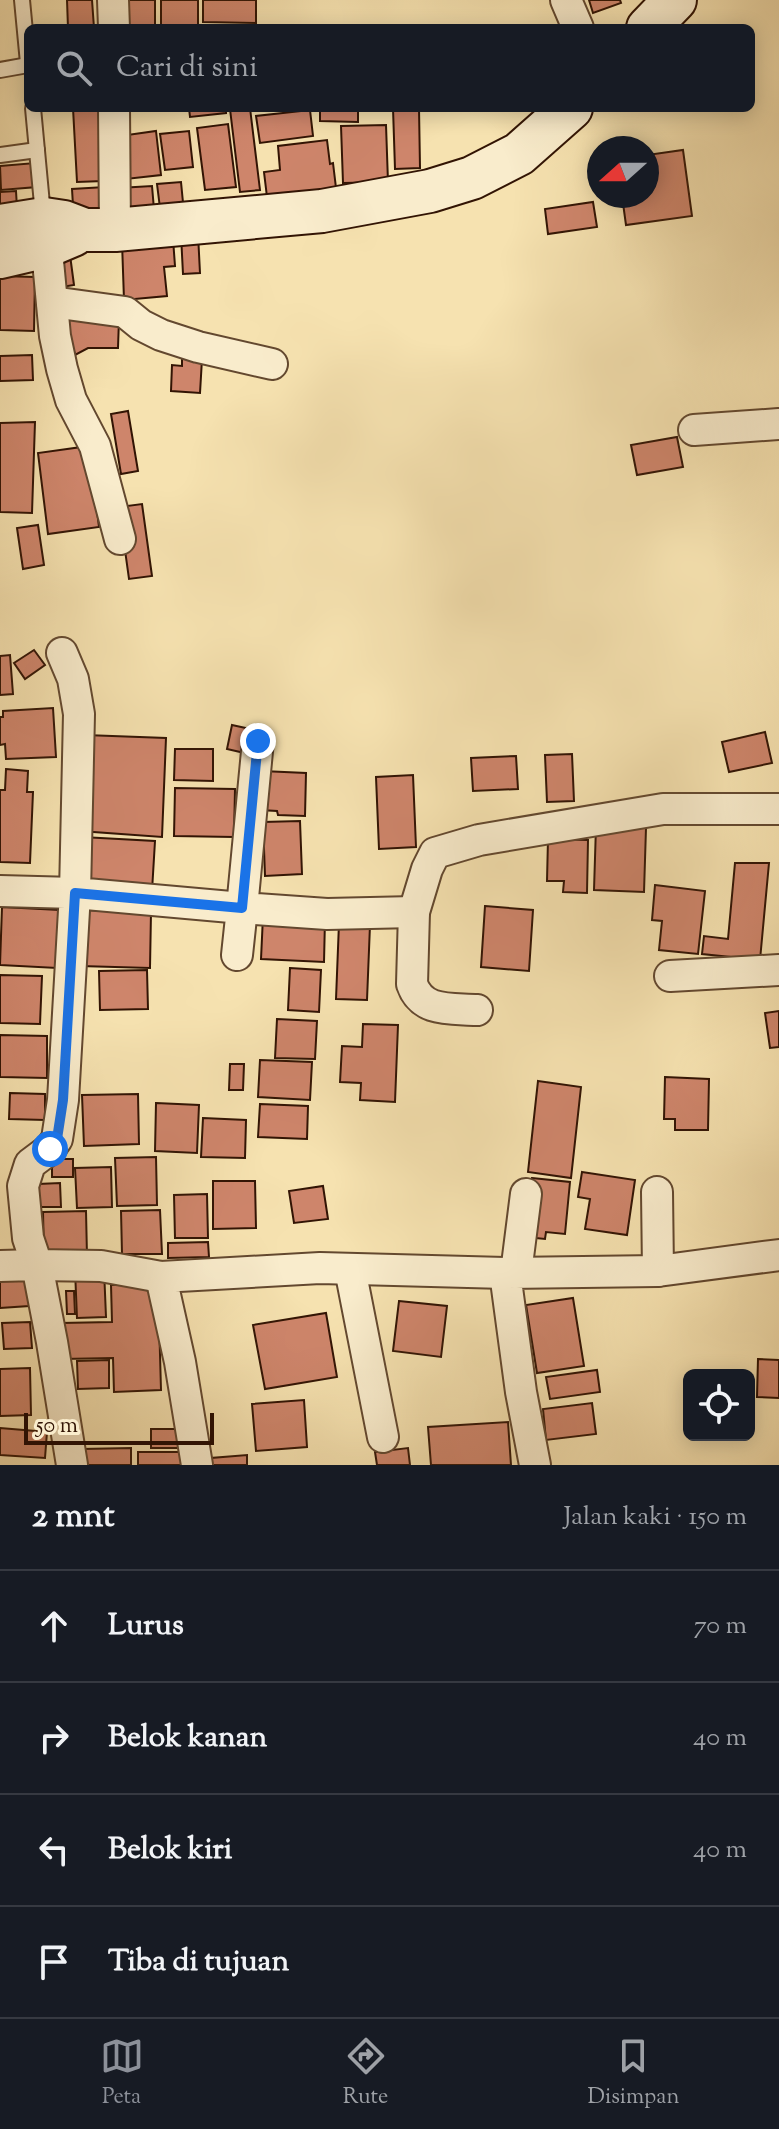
<!DOCTYPE html>
<html lang="id">
<head>
<meta charset="utf-8">
<style>
	:root { --surface:#171b24; --page:#20242c; --text:#f1f3f6; --muted:#9ea1a6; --line:#363941; --accent:#8c9099 }
	body { margin:0; font-family:"Sorts Mill Goudy",serif; background:var(--page); color:var(--text) }
	.controls { position:absolute; right:24px; bottom:24px; display:grid; overflow:hidden; border-radius:12px; box-shadow:0 4px 20px #0003 }
	.controls button { width:72px; height:72px; display:grid; place-items:center; padding:0; border:0; border-bottom:2px solid var(--line); background:var(--surface); color:var(--text); font:40px sans-serif }
	.compass { position:absolute; left:587px; top:136px; width:72px; height:72px; border-radius:50%; background:var(--surface); box-shadow:0 4px 20px #0003; rotate:249deg }
	.scale { position:absolute; left:24px; bottom:20px; width:190px; box-sizing:border-box; padding-left:8px; border:4px solid #321404; border-top:0; font-size:22px; line-height:28px; white-space:nowrap; color:#321404; -webkit-text-stroke:6px #f9eccc; paint-order:stroke }
	.stop { position:absolute; width:24px; height:24px; margin:-18px; border:6px solid #1a73e8; border-radius:50%; background:#fff }
	.stop.end { background:#1a73e8; border-color:#fff; box-shadow:0 2px 8px #0008 }
	.list { margin:0; padding:0; list-style:none }
	h2 { display:flex; justify-content:space-between; align-items:center; height:104px; margin:0; padding:0 32px; font-size:34px }
	h2 small { font-size:26px; font-weight:400; color:var(--muted) }
	.list li { display:grid; grid-template-columns:52px 1fr auto; gap:24px; align-items:center; box-sizing:border-box; height:112px; padding:0 32px; border-top:2px solid var(--line) }
	.list b { display:block; font-size:30px; white-space:nowrap }
	.list em { font-size:26px; font-style:normal; color:var(--muted) }
	.icon { flex:none; width:44px; height:44px; fill:none; stroke:currentColor; stroke-width:2; stroke-linecap:round; stroke-linejoin:round }
	.map { position:relative; flex:none; width:779px; height:1465px; overflow:hidden }
	.search { position:absolute; background:var(--surface); box-shadow:0 4px 20px #0003; left:24px; right:24px; top:24px; height:88px; display:flex; align-items:center; gap:20px; box-sizing:border-box; padding:0 28px; border-radius:12px; color:var(--muted); font-size:30px }
	.sheet { height:552px; background:var(--surface) }
	nav { display:flex; justify-content:space-around; align-items:center; box-sizing:border-box; height:112px; border-top:2px solid var(--line); background:var(--surface); font-size:22px; color:var(--muted) }
	nav a { display:grid; justify-items:center; gap:4px }
	nav .on { color:var(--accent) }
	.map>svg:first-child { display:block }
	.building { fill:#ce856b; stroke:#321404; stroke-width:2 }
	.lines { fill:none; stroke-linecap:round; stroke-linejoin:round }
	.lane-casing { stroke:#63482f; stroke-width:18 }
	.street-casing { stroke:#63482f; stroke-width:34 }
	.secondary-casing { stroke:#321404; stroke-width:46 }
	.lane { stroke:#f9eccc; stroke-width:14 }
	.street { stroke:#f9eccc; stroke-width:30 }
	.secondary { stroke:#f9eccc; stroke-width:42 }
	.route { stroke:#1a73e8; stroke-width:10 }
</style>
</head>
<body>
<div class="map">
<svg width="779" height="1465" viewBox="0 0 779 1465">
	<rect width="100%" height="100%" fill="#f6e2b0"/>
	<filter id="stains"><feTurbulence type="fractalNoise" baseFrequency=".0025" numOctaves="4"/><feColorMatrix values="0 0 0 0 .2 0 0 0 0 .09 0 0 0 0 .02 0 0 0 .5 -.17"/></filter>
	<radialGradient id="worn" r=".72"><stop offset=".6" stop-color="#630" stop-opacity="0"/><stop offset="1" stop-color="#630" stop-opacity=".3"/></radialGradient>
	<!-- building -->
	<g class="building">
		<polygon points="67,0 92,0 94,28 68,28"/>
		<polygon points="126,0 155,0 155,28 125,28"/>
		<rect x="161" y="0" width="37" height="28"/>
		<polygon points="203,0 256,0 256,23 203,22"/>
		<polygon points="589,0 620,0 621,3 593,13"/>
		<polygon points="73,108 98,108 103,181 77,182"/>
		<polygon points="189,108 226,108 226,113 190,117"/>
		<polygon points="250,108 260,190 240,192 230,109"/>
		<polygon points="320,108 358,108 358,122 320,121"/>
		<polygon points="393,108 419,108 420,168 395,169"/>
		<polygon points="310,110 313,136 260,143 256,116"/>
		<polygon points="228,124 236,187 205,190 197,128"/>
		<polygon points="386,125 388,182 343,183 341,126"/>
		<polygon points="156,131 161,175 126,179 120,136"/>
		<polygon points="189,131 193,167 165,170 160,134"/>
		<polygon points="327,140 330,164 333,163 336,188 267,197 264,172 280,170 278,146"/>
		<polygon points="683,150 692,216 626,225 622,196 647,196 647,155"/>
		<polygon points="35,163 37,187 1,190 0,166"/>
		<polygon points="181,182 184,213 161,216 157,184"/>
		<polygon points="152,186 155,221 123,224 119,188"/>
		<polygon points="105,187 107,220 74,222 72,189"/>
		<polygon points="16,191 17,208 0,209 0,192"/>
		<polygon points="593,202 597,227 548,234 545,209"/>
		<polygon points="198,234 200,273 183,274 181,235"/>
		<polygon points="173,239 175,266 164,267 167,296 124,300 122,242"/>
		<polygon points="70,255 74,285 55,288 51,258"/>
		<polygon points="0,276 35,277 34,331 0,330"/>
		<polygon points="64,313 119,319 118,348 88,348 75,355"/>
		<polygon points="32,355 33,380 0,381 0,356"/>
		<polygon points="182,358 202,359 200,393 171,391 172,365 182,366"/>
		<polygon points="128,411 138,471 121,474 111,414"/>
		<polygon points="35,422 32,513 0,512 0,423"/>
		<polygon points="677,437 683,467 637,475 631,445"/>
		<polygon points="89,446 99,527 48,534 38,453"/>
		<polygon points="142,504 152,576 129,579 119,507"/>
		<polygon points="38,525 44,565 23,569 17,528"/>
		<polygon points="34,650 45,665 25,679 14,663"/>
		<polygon points="10,655 13,694 0,695 0,656"/>
		<polygon points="53,708 56,757 6,759 5,744 0,745 0,717 3,717 3,711"/>
		<polygon points="232,725 255,730 249,754 227,749"/>
		<polygon points="765,732 772,763 729,772 722,742"/>
		<polygon points="85,735 166,738 162,837 80,831"/>
		<polygon points="175,749 213,749 213,781 174,780"/>
		<polygon points="572,754 574,801 547,802 545,755"/>
		<polygon points="516,756 518,789 473,791 471,758"/>
		<polygon points="6,769 28,771 27,792 33,792 30,863 0,862 0,790 5,790"/>
		<polygon points="262,771 306,773 305,816 278,815 277,811 260,810"/>
		<polygon points="413,775 416,847 379,849 376,777"/>
		<polygon points="175,788 235,789 234,837 174,836"/>
		<polygon points="300,821 302,874 265,876 263,822"/>
		<polygon points="596,826 646,828 644,892 594,890"/>
		<polygon points="82,837 155,841 152,891 79,886"/>
		<polygon points="548,839 588,840 587,893 563,892 564,881 547,881"/>
		<polygon points="735,863 769,863 760,960 702,954 704,936 728,939"/>
		<polygon points="655,885 705,891 698,954 659,950 662,921 652,920"/>
		<polygon points="485,906 533,910 529,971 481,967"/>
		<polygon points="2,907 60,910 57,968 0,965"/>
		<polygon points="81,910 151,912 150,968 80,966"/>
		<polygon points="263,916 325,919 324,962 261,959"/>
		<polygon points="339,923 370,925 367,1000 336,999"/>
		<polygon points="290,968 321,970 319,1012 288,1010"/>
		<polygon points="147,970 148,1009 100,1010 99,971"/>
		<polygon points="0,975 42,976 40,1024 0,1023"/>
		<polygon points="779,1011 779,1047 770,1048 765,1013"/>
		<polygon points="277,1019 317,1021 315,1059 275,1058"/>
		<polygon points="363,1024 398,1025 395,1102 360,1100 361,1083 340,1082 342,1046 362,1047"/>
		<polygon points="0,1035 47,1036 47,1078 0,1077"/>
		<polygon points="260,1060 312,1062 310,1100 258,1097"/>
		<polygon points="230,1064 244,1064 243,1090 229,1090"/>
		<polygon points="665,1077 709,1079 708,1130 675,1130 675,1119 664,1119"/>
		<polygon points="538,1081 581,1087 571,1178 528,1172"/>
		<polygon points="10,1093 45,1094 45,1120 9,1119"/>
		<polygon points="138,1094 139,1144 84,1146 82,1095"/>
		<polygon points="156,1103 199,1105 197,1153 155,1151"/>
		<polygon points="260,1104 308,1106 307,1139 258,1137"/>
		<polygon points="203,1118 246,1120 245,1158 201,1157"/>
		<polygon points="156,1157 157,1205 117,1206 115,1158"/>
		<rect x="52" y="1159" width="21" height="18"/>
		<polygon points="111,1167 112,1207 77,1208 75,1168"/>
		<polygon points="582,1172 635,1180 627,1235 585,1229 590,1199 578,1197"/>
		<polygon points="532,1178 570,1182 565,1234 546,1232 545,1239 526,1237"/>
		<polygon points="213,1181 255,1181 256,1228 213,1229"/>
		<polygon points="60,1183 61,1207 39,1207 38,1184"/>
		<polygon points="323,1186 328,1219 294,1223 289,1191"/>
		<polygon points="207,1194 208,1238 175,1238 174,1195"/>
		<polygon points="160,1210 162,1254 122,1254 121,1211"/>
		<polygon points="86,1211 87,1256 44,1257 43,1212"/>
		<polygon points="208,1242 209,1257 168,1258 168,1243"/>
		<polygon points="104,1269 106,1317 77,1318 75,1270"/>
		<polygon points="27,1278 29,1306 0,1308 0,1279"/>
		<polygon points="158,1283 161,1390 114,1392 113,1358 62,1359 61,1323 112,1322 111,1285"/>
		<polygon points="66,1291 74,1291 75,1314 67,1314"/>
		<polygon points="573,1298 584,1366 537,1373 526,1305"/>
		<polygon points="399,1301 447,1306 441,1357 393,1351"/>
		<polygon points="326,1313 337,1377 265,1389 253,1325"/>
		<polygon points="30,1322 32,1348 4,1349 2,1323"/>
		<polygon points="758,1359 779,1360 779,1398 757,1397"/>
		<polygon points="109,1360 109,1388 78,1389 77,1361"/>
		<polygon points="30,1368 31,1415 0,1416 0,1369"/>
		<polygon points="597,1370 600,1392 550,1399 546,1377"/>
		<polygon points="304,1400 307,1447 256,1451 252,1404"/>
		<polygon points="592,1403 596,1434 546,1440 543,1409"/>
		<polygon points="508,1422 511,1465 431,1465 428,1427"/>
		<polygon points="0,1428 47,1432 45,1458 0,1455"/>
		<polygon points="151,1429 178,1429 179,1448 151,1448"/>
		<polygon points="131,1448 131,1465 83,1465 82,1449"/>
		<polygon points="408,1448 410,1465 377,1465 375,1452"/>
		<polygon points="138,1452 185,1452 186,1465 138,1465"/>
		<polygon points="247,1455 247,1465 212,1465 211,1458"/>
	</g>
	<g class="lines">
		<defs>
			<g id="lane">
				<polyline points="22,0 28,63"/>
				<polyline points="0,70 28,65"/>
				<polyline points="33,108 43,215"/>
				<polyline points="0,155 37,150"/>
			</g>
			<g id="street">
				<polyline points="113,0 114,28"/>
				<polyline points="566,0 578,28"/>
				<polyline points="114,108 115,230"/>
				<polyline points="45,229 55,336 62,369 71,400 95,446 120,539"/>
				<polyline points="52,302 125,312 141,325 161,335 198,347 272,364"/>
				<polyline points="694,430 779,424"/>
				<polyline points="62,653 73,679 79,714 75,893 242,908 237,955"/>
				<polyline points="258,741 242,908 327,914 414,912"/>
				<polyline points="0,891 75,893 63,1100 57,1139 50,1149 30,1164 23,1186 28,1238 37,1265 101,1266 161,1277"/>
				<polyline points="670,976 779,970"/>
				<path d="M477,1010c-26,-2 -55,3 -65,-26l2,-72 13,-43 8,-16 44,-13 184,-31h116"/>
				<polyline points="0,1266 37,1265 52,1342 72,1465"/>
				<polyline points="350,1269 383,1437"/>
				<polyline points="658,1271 779,1255"/>
				<polyline points="516,1273 526,1194"/>
				<polyline points="197,1465 180,1362 161,1277 320,1268 505,1273"/>
				<polyline points="535,1465 521,1392 505,1273 658,1271 657,1192"/>
			</g>
			<g id="secondary">
				<polyline points="648,28 675,0"/>
				<polyline points="0,226 44,219 64,222 85,230 115,230 322,211 430,191 472,178 519,154 571,108"/>
				<polyline points="0,257 47,246 73,235"/>
			</g>
		</defs>
		<!-- lane casing -->
		<use href="#lane" class="lane-casing"/>
		<!-- street casing -->
		<use href="#street" class="street-casing"/>
		<!-- secondary casing -->
		<use href="#secondary" class="secondary-casing"/>
		<!-- lane -->
		<use href="#lane" class="lane"/>
		<!-- street -->
		<use href="#street" class="street"/>
		<!-- secondary -->
		<use href="#secondary" class="secondary"/>
	</g>
	<g class="lines">
		<!-- route -->
		<polyline class="route" points="50,1149 57,1139 63,1100 75,893 242,908 258,741"/>
	</g>
	<rect width="100%" height="100%" filter="url(#stains)"/>
	<rect width="100%" height="100%" fill="url(#worn)"/>
</svg>
<div class="controls">
<button><svg class="icon" aria-label="locate" viewBox="0 0 24 24"><circle cx="12" cy="12" r="6"/><path d="M12 2v4M12 18v4M2 12h4M18 12h4"/></svg></button>
</div>
<svg class="compass" viewBox="-18 -18 36 36"><path d="M0-13l5 13h-10z" fill="#e53935"/><path d="M0 13l5-13h-10z" fill="#9ea1a6"/></svg>
<div class="scale">50 m</div>
<div class="stop" style="left:50px;top:1149px"></div>
<div class="stop end" style="left:258px;top:741px"></div>
<div class="search"><svg class="icon" aria-label="search" viewBox="0 0 24 24"><circle cx="10" cy="10" r="6"/><path d="M15 15l6 6"/></svg>Cari di sini</div>
</div>
<section class="sheet">
<h2>2 mnt<small>Jalan kaki · 150 m</small></h2>
<ul class="list">
<li><svg class="icon" aria-label="ahead" viewBox="0 0 24 24"><path d="M12 20V5M6 11l6-6 6 6"/></svg><div><b>Lurus</b></div><em>70 m</em></li>
<li><svg class="icon" aria-label="right" viewBox="0 0 24 24"><path d="M7 20v-9h11M14 6l5 5-5 5"/></svg><div><b>Belok kanan</b></div><em>40 m</em></li>
<li><svg class="icon" aria-label="left" viewBox="0 0 24 24"><path d="M17 20v-9H6M10 6l-5 5 5 5"/></svg><div><b>Belok kiri</b></div><em>40 m</em></li>
<li><svg class="icon" aria-label="arrive" viewBox="0 0 24 24"><path d="M6 21V4h12l-3 4 3 4H6"/></svg><div><b>Tiba di tujuan</b></div></li>
</ul>
</section>
<nav>
<a class="on"><svg class="icon" aria-label="map" viewBox="0 0 24 24"><path d="M3 6l6-2 6 2 6-2v14l-6 2-6-2-6 2zM9 4v14M15 6v14"/></svg>Peta</a>
<a><svg class="icon" aria-label="directions" viewBox="0 0 24 24"><path d="M12 3l9 9-9 9-9-9zM9 14v-3h6M13 9l2 2-2 2"/></svg>Rute</a>
<a><svg class="icon" aria-label="saved" viewBox="0 0 24 24"><path d="M7 4h10v16l-5-4-5 4z"/></svg>Disimpan</a>
</nav>
</body>
</html>
